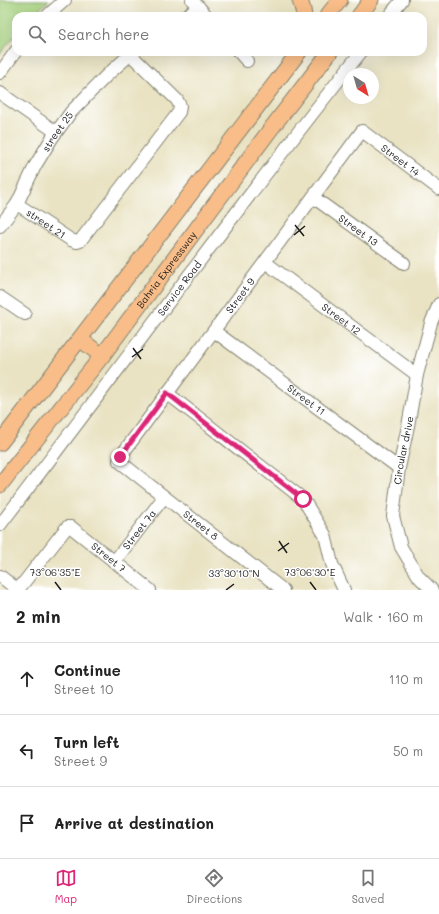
<!DOCTYPE html>
<html lang="en">
<head>
<meta charset="utf-8">
<style>
	:root { --surface:#fff; --page:#f2f2f2; --text:#222; --muted:#767676; --line:#e0e0e0; --accent:#db2777 }
	body { margin:0; font-family:Mali,sans-serif; background:var(--page); color:var(--text) }
	.compass { position:absolute; left:343px; top:68px; width:36px; height:36px; border-radius:50%; background:var(--surface); box-shadow:0 4px 16px #0002; rotate:143deg }
	.stop { position:absolute; width:12px; height:12px; margin:-9px; border:3px solid #db2777; border-radius:50%; background:#fff }
	.stop.end { background:#db2777; border-color:#fff; box-shadow:0 1px 4px #0008 }
	.list { margin:0; padding:0; list-style:none }
	h2 { display:flex; justify-content:space-between; align-items:center; height:52px; margin:0; padding:0 16px; font-size:17px }
	h2 small { font-size:13px; font-weight:400; color:var(--muted) }
	.list li { display:grid; grid-template-columns:26px 1fr auto; gap:12px; align-items:center; box-sizing:border-box; height:72px; padding:0 16px; border-top:1px solid var(--line) }
	.list b { display:block; font-size:15px; white-space:nowrap }
	.list p { margin:0; font-size:13px; white-space:nowrap; color:var(--muted) }
	.list em { font-size:13px; font-style:normal; color:var(--muted) }
	.icon { flex:none; width:22px; height:22px; fill:none; stroke:currentColor; stroke-width:2; stroke-linecap:round; stroke-linejoin:round }
	.map { position:relative; flex:none; width:439px; height:590px; overflow:hidden }
	.search { position:absolute; background:var(--surface); box-shadow:0 4px 16px #0002; left:12px; right:12px; top:12px; height:44px; display:flex; align-items:center; gap:10px; box-sizing:border-box; padding:0 14px; border-radius:12px; color:var(--muted); font-size:15px }
	.sheet { height:268px; background:var(--surface) }
	nav { display:flex; justify-content:space-around; align-items:center; box-sizing:border-box; height:56px; border-top:1px solid var(--line); background:var(--surface); font-size:11px; color:var(--muted) }
	nav a { display:grid; justify-items:center; gap:2px }
	nav .on { color:var(--accent) }
	.map>svg:first-child { display:block }
	.green { fill:#a5d07d; stroke:#60764c }
	.lines { fill:none; stroke-linecap:round; stroke-linejoin:round }
	.minor-casing { stroke:#828070; stroke-width:14 }
	.major-casing { stroke:#828070; stroke-width:17 }
	.minor { stroke:#fff; stroke-width:12 }
	.major { stroke:#f8bd88; stroke-width:15 }
	.route { stroke:#db2777; stroke-width:5 }
	.ticks { fill:none; stroke:#1c1c1c; stroke-width:1.5 }
	.labels { text-anchor:middle; stroke-width:3; stroke-linejoin:round; paint-order:stroke }
	.street-label { font-size:10px; fill:#1c1c1c; stroke:#fff }
	.ticks-label { font-size:10px; text-anchor:middle; fill:#1c1c1c; stroke:#fff; stroke-width:3; stroke-linejoin:round; paint-order:stroke }
</style>
</head>
<body>
<div class="map">
<svg width="439" height="590" viewBox="0 0 439 590">
	<rect width="100%" height="100%" fill="#fff"/>
	<filter id="ink" filterUnits="userSpaceOnUse"><feTurbulence type="fractalNoise" baseFrequency=".025" numOctaves="2"/><feDisplacementMap in="SourceGraphic" scale="8" xChannelSelector="R" yChannelSelector="G"/><feConvolveMatrix kernelMatrix="1 2 1 2 8 2 1 2 1" color-interpolation-filters="sRGB"/></filter>
	<filter id="wash" filterUnits="userSpaceOnUse"><feTurbulence type="fractalNoise" baseFrequency=".012" numOctaves="4" result="noise"/><feDisplacementMap in="SourceGraphic" scale="16" xChannelSelector="R" yChannelSelector="G"/><feGaussianBlur stdDeviation="0.9" result="paint"/><feColorMatrix in="noise" values="0 0 0 0 0 0 0 0 0 0 0 0 0 0 0 0 0 1.4 0 .05"/><feComposite in="paint" operator="in"/></filter>
	<g filter="url(#wash)">
		<rect width="100%" height="100%" fill="#e9e3c3"/>
		<!-- green -->
		<polygon class="green" points="0,0 49,0 32,16 16,16 16,34 0,54"/>
	</g>
	<g filter="url(#ink)">
		<g class="lines">
			<defs>
				<g id="minor">
					<polyline points="192,0 207,16"/>
					<polyline points="47,16 65,0"/>
					<polyline points="185,16 199,7"/>
					<polyline points="389,16 402,0"/>
					<polyline points="239,52 247,61"/>
					<polyline points="0,73 16,51"/>
					<polyline points="0,93 56,132"/>
					<path id="s1" d="M313,197l91,66"/>
					<path id="s2" d="M17,204l54,36 6,2 3,-1 99,-129 1,-6 -3,-6 -47,-46"/>
					<path id="s3" d="M0,226l17,-22 18,-38 17,-28 19,-26 35,-36 27,-24"/>
					<path id="s4" d="M265,262l152,113"/>
					<polyline points="0,297 25,314"/>
					<path id="s5" d="M214,331l185,137"/>
					<polyline points="167,393 303,499 325,535 332,564 344,590"/>
					<path id="s6" d="M0,525c121,-157 237,-318 361,-473"/>
					<path id="s7" d="M114,562l50,-65"/>
					<polyline points="0,576 18,590"/>
					<path id="s8" d="M18,590l49,-63h4l79,63"/>
					<path id="s9" d="M283,590l-164,-129 1,-4 242,-326 77,58"/>
					<path id="s10" d="M432,590l-13,-13 -18,-30 -8,-31 6,-48 9,-42 9,-51 14,-52 8,-19"/>
				</g>
				<g id="major">
					<polyline points="300,0 303,10 304,16"/>
					<polyline points="327,16 340,0"/>
					<polyline points="359,16 371,0"/>
					<polyline points="80,339 102,356"/>
					<polyline points="0,443 299,52"/>
					<path id="s11" d="M0,485l102,-129 168,-226 60,-78"/>
				</g>
			</defs>
			<!-- minor casing -->
			<use href="#minor" class="minor-casing"/>
			<!-- major casing -->
			<use href="#major" class="major-casing"/>
			<!-- minor -->
			<use href="#minor" class="minor"/>
			<!-- major -->
			<use href="#major" class="major"/>
		</g>
	</g>
	<g class="lines" filter="url(#ink)">
		<!-- route -->
		<polyline class="route" points="120,457 167,393 303,499"/>
	</g>
	<!-- ticks -->
	<path class="ticks" d="M295,225l9,11M294,235l11,-9M133,348l8,11M132,357l11,-8M279,541l8,12M278,551l11,-8M55,582l6,8M310,582l6,8M226,590l8,-6"/>
	<g class="labels">
		<!-- street labels -->
		<g class="street-label">
			<text dy="4" stroke="none"><textPath href="#s3" startOffset="111">street 25</textPath></text>
			<text dy="4" stroke="none"><textPath href="#s9" startOffset="667">Street 14</textPath></text>
			<text dy="4" stroke="none"><textPath href="#s2" startOffset="35">street 21</textPath></text>
			<text dy="4" stroke="none"><textPath href="#s1" startOffset="56">Street 13</textPath></text>
			<text dy="4" stroke="none"><textPath href="#s11" startOffset="272">Bahria Expressway</textPath></text>
			<text dy="4" stroke="none"><textPath href="#s6" startOffset="297">Service Road</textPath></text>
			<text dy="4" stroke="none"><textPath href="#s9" startOffset="414">Street 9</textPath></text>
			<text dy="4" stroke="none"><textPath href="#s4" startOffset="95">Street 12</textPath></text>
			<text dy="4" stroke="none"><textPath href="#s5" startOffset="115">Street 11</textPath></text>
			<text dy="4" stroke="none"><textPath href="#s10" startOffset="152">Circular drive</textPath></text>
			<text transform="translate(201 525) rotate(38)" y="4">Street 8</text>
			<text dy="4" stroke="none"><textPath href="#s7" startOffset="41">Street 7a</textPath></text>
			<text dy="4" stroke="none"><textPath href="#s8" startOffset="132">Street 7</textPath></text>
		</g>
	</g>
	<g class="ticks-label">
		<text x="55" y="576">73°06'35"E</text>
		<text x="310" y="576">73°06'30"E</text>
		<text x="234" y="577">33°30'10"N</text>
	</g>
</svg>
<svg class="compass" viewBox="-18 -18 36 36"><path d="M0-13l5 13h-10z" fill="#e53935"/><path d="M0 13l5-13h-10z" fill="#767676"/></svg>
<div class="stop" style="left:303px;top:499px"></div>
<div class="stop end" style="left:120px;top:457px"></div>
<div class="search"><svg class="icon" aria-label="search" viewBox="0 0 24 24"><circle cx="10" cy="10" r="6"/><path d="M15 15l6 6"/></svg>Search here</div>
</div>
<section class="sheet">
<h2>2 min<small>Walk · 160 m</small></h2>
<ul class="list">
<li><svg class="icon" aria-label="ahead" viewBox="0 0 24 24"><path d="M12 20V5M6 11l6-6 6 6"/></svg><div><b>Continue</b><p>Street 10</p></div><em>110 m</em></li>
<li><svg class="icon" aria-label="left" viewBox="0 0 24 24"><path d="M17 20v-9H6M10 6l-5 5 5 5"/></svg><div><b>Turn left</b><p>Street 9</p></div><em>50 m</em></li>
<li><svg class="icon" aria-label="arrive" viewBox="0 0 24 24"><path d="M6 21V4h12l-3 4 3 4H6"/></svg><div><b>Arrive at destination</b></div></li>
</ul>
</section>
<nav>
<a class="on"><svg class="icon" aria-label="map" viewBox="0 0 24 24"><path d="M3 6l6-2 6 2 6-2v14l-6 2-6-2-6 2zM9 4v14M15 6v14"/></svg>Map</a>
<a><svg class="icon" aria-label="directions" viewBox="0 0 24 24"><path d="M12 3l9 9-9 9-9-9zM9 14v-3h6M13 9l2 2-2 2"/></svg>Directions</a>
<a><svg class="icon" aria-label="saved" viewBox="0 0 24 24"><path d="M7 4h10v16l-5-4-5 4z"/></svg>Saved</a>
</nav>
</body>
</html>
